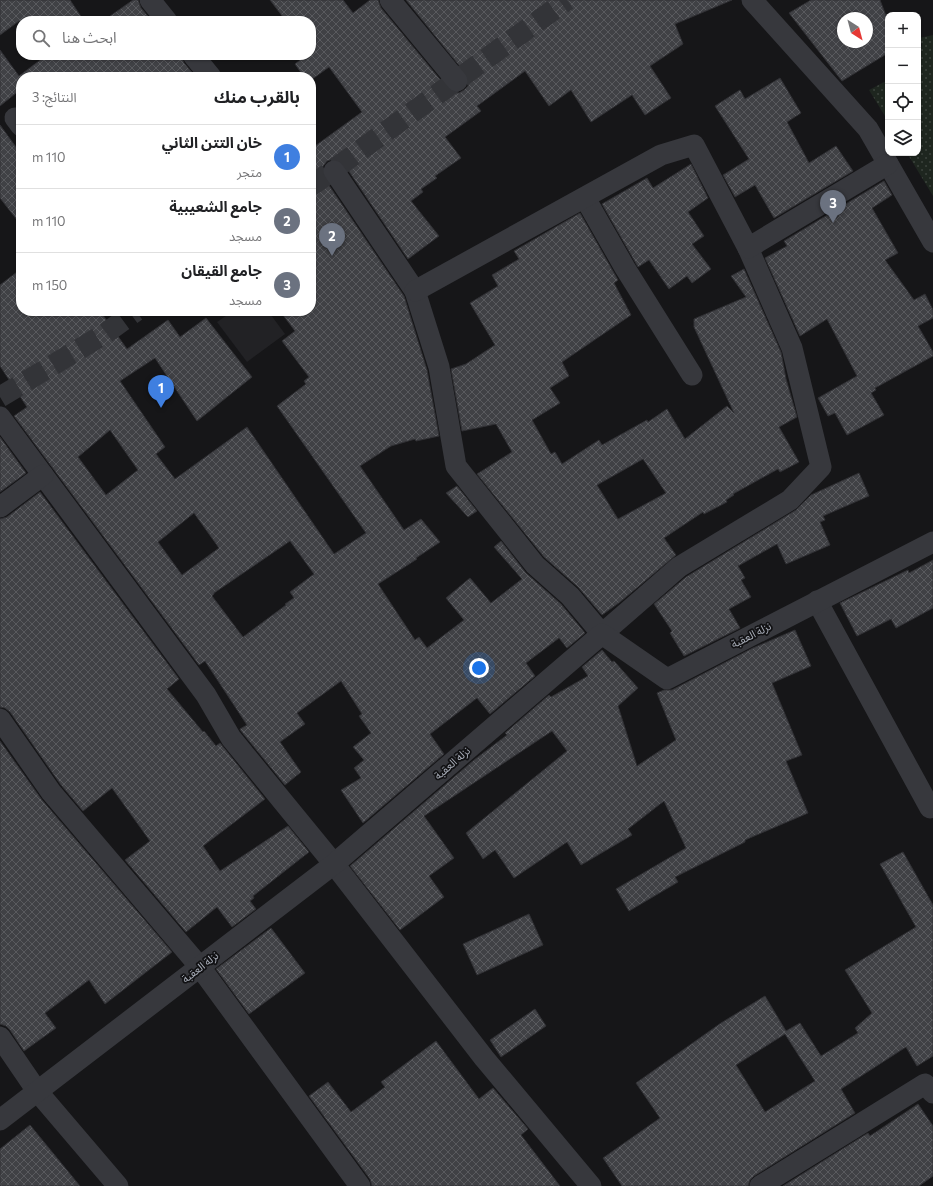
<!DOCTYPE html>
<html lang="ar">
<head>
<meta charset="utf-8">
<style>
	:root { --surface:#fff; --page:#f6f6f6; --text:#202124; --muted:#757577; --line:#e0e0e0; --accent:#7e622b }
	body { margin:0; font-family:Commissioner,"Noto Sans Arabic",sans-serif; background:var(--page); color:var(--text); direction:rtl }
	.controls { position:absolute; right:12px; top:12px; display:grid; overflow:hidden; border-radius:8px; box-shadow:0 1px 3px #0004 }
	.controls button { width:36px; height:36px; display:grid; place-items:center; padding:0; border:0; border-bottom:1px solid var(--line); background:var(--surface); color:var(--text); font:20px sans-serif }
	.compass { position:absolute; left:837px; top:12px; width:36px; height:36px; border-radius:50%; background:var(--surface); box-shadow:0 1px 3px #0004; rotate:144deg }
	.you { position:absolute; left:479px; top:668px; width:14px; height:14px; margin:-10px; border:3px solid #fff; border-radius:50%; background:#1a73e8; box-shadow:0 0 0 6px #1a73e833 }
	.badge { display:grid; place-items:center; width:26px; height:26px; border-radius:50%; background:var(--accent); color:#fff; font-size:13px; font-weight:700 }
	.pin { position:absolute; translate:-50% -33px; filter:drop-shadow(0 1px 2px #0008) }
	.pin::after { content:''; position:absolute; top:21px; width:14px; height:12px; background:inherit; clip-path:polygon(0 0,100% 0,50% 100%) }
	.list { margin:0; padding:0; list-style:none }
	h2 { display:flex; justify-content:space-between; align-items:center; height:52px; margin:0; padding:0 16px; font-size:17px }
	h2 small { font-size:13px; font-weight:400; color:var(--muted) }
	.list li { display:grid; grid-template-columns:26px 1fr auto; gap:12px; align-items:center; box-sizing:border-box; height:64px; padding:0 16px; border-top:1px solid var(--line) }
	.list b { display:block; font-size:15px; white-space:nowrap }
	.list p { margin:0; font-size:13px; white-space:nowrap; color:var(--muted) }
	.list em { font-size:13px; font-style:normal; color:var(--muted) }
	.icon { flex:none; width:22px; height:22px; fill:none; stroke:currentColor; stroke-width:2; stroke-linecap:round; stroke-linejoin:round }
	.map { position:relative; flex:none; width:933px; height:1186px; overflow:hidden; direction:ltr }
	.search { position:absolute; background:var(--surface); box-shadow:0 1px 3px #0004; left:16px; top:16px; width:300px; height:44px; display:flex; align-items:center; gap:10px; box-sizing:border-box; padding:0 14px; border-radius:16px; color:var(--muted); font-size:15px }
	.panel { position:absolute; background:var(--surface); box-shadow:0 1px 3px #0004; left:16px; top:72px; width:300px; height:244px; border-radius:16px; direction:rtl }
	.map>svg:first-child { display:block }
	.built { fill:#222225 }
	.grass { fill:url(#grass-dots) }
	.building { fill:url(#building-cross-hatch); stroke:#303034; fill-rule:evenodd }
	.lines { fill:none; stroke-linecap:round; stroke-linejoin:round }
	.street-tunnel { stroke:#333438; stroke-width:21; stroke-dasharray:21 10; stroke-linecap:butt }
	.street { stroke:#37383d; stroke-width:21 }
	.labels { text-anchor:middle; stroke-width:3.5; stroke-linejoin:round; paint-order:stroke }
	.street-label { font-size:11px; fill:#a8adb8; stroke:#111113 }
</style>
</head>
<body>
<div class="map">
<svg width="933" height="1186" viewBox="0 0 933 1186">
	<defs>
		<pattern id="grass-dots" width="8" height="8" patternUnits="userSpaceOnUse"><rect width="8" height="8" fill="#1e261f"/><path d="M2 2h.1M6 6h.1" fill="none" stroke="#3c433d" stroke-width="1.8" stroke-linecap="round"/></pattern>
		<pattern id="building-cross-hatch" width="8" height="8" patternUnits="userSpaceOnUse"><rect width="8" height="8" fill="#404145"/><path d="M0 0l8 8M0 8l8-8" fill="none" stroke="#595a5e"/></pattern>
	</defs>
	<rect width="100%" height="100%" fill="#161618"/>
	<!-- built -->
	<polygon class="built" points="233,311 268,311 285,334 247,362 217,322"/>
	<!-- grass -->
	<g class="grass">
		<polygon points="933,35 933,196 907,153 918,153 918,56 922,45 919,38"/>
		<polygon points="888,80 888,121 869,90"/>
	</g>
	<!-- building -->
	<g class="building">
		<polygon points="0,0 70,0 84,21 19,21 0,35"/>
		<polygon points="133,0 138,0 141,8 152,21 103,21"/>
		<path d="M270,0h73l10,13 17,-13h8l3,8 67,81 4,3 7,1 5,-3 4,-4 1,-7 -3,-5 -60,-74h326l-57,24 8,20 -33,22 21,32 -26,17 -13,-20 -41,27 -20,-32 -22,16 -24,-35 -48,35 4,5 -36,26 16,21 -26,18 2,2 -16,11 2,3 -12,9 28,35 -31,23 -64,-95 -5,-4 -6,-1 -6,2 -4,5 -1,6 2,6 80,118 23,74 12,66 -23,5 -1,-2 -24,7 -31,20 44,64 17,-11 19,23 -24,16 1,1 -39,25 37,56 4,-3 8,11 37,-28 -18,-22 24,-20 21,25 31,-24 -28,-32 7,-6 25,32 35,31 24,29 -18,15 -8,-10 -33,25 9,13 -45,38 -13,-16 -47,36 14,20 -81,69 -22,-33 20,-12 -7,-10 10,-8 -11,-13 18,-14 -12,-17 3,-2 -21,-33 -44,32 8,11 -25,18 21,30 -16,13 -44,-54 -1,-2 7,-4 -42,-64 -6,4 -185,-249 13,-9 -27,-41v-81l21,-16v42h79l27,38 41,-29 12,17 26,-19 24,31 22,28 -55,44 -42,-63 -35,23 45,66 -9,7 19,25 72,-52 87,127 32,-21 -89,-127 29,-22 -2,-3 5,-4 -27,-36 13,-10 -15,-20h31v-162l51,-37 -33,-45 -18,13v-3h-7l-9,-13 12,-9h4v-34h-25zM110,430l28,40 -32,25 -28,-38zM194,513l25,35 -37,27 -24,-33zM290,541l24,33 -24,18 4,6 -9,6 1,1 -43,32 -31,-41 2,-2v-1z"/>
		<path d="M811,0h69l8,21v32l-46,28 -53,-68zM843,18h24v24h-24z"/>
		<polygon points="0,50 19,76 47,55 181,55 184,63 196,77 20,77 21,89 0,106"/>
		<polygon points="780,78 801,113 787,122 809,163 836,146 853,171 774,218 755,185 735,197 723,175 749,159 715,106 740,90 745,99"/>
		<polygon points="0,125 21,154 21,225 0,198"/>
		<polygon points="691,164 708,198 688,212 704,236 692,244 711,269 692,283 687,276 669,289 649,260 638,267 602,204 647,178 653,188"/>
		<polygon points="884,181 892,195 872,208 898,253 885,260 914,300 925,294 933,310 933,318 918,326 933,352 933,356 875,388 876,390 871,393 884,415 847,435 835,413 828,416 818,398 857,376 827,319 800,336 765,258 787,246 784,241"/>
		<path d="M580,213l38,67 -4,3 17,32 -69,47 7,14 -19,12 10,15 -28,17 19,34 4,-2 7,12 37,-24 3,5 45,-25 1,2 19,-13 18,30 42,-33 7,7 -40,-86v-8l52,-22 -15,-21 13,-7 37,83 5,27 11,38 -18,10 20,35 -19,10 -2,-3 -45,25 1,1 -8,5 1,2 -23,12 -1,-2 -39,26 12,17 -56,47 -18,13 -24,-28 -34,-30 -67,-83 35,-22 -16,-28 -34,7 -11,-62 15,-5 29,-19 -25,-42 28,-17 -6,-11 27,-16 -5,-8zM643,459l23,34 -48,26 -21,-34z"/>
		<polygon points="0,437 26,473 0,492"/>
		<polygon points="859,473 869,496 823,516 825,520 820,522 830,545 786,564 777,544 738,566 745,578 741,580 751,597 729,609 740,628 684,656 670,633 672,631 654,604 686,577 796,510 811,495"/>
		<polygon points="457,486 477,511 468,517 446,493"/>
		<polygon points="40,492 179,679 167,689 203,732 204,731 216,746 220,743 265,799 203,846 220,871 288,826 309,852 253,896 254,898 250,901 256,909 232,927 217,907 186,932 125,860 150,841 112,788 83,811 61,785 10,712 5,708 0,707 0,519 7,517"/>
		<polygon points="933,560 933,608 896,628 891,619 857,636 840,603 908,570 909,573"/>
		<polygon points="795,630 811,666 772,683 802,755 786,761 808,813 745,840 745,842 675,877 678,882 629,911 616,889 686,848 664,801 628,829 632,835 581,865 567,842 514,878 495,850 483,859 466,833 567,751 552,731 424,816 454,858 429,876 444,897 400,930 350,866 474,760 507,735 505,733 549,695 551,697 588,676 582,667 602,650 612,662 614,661 638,688 618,706 637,766 676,740 657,693 664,690 672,690 753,648"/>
		<polygon points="0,741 42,800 172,952 105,1004 89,980 45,1013 56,1028 24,1051 10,1030 6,1026 0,1024"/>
		<path d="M903,852l30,53v151l-16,10 -11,-19 -65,42 14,24 -101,63 -4,4 -2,6h-126l-19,-28 57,-40 -24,-35 85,-60 44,-27 21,35 14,-8 21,33 37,-23 -3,-5 17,-15 -27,-43 71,-43 -36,-63zM785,1034l30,47 -50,31 -29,-47z"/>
		<polygon points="529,914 543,945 477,975 463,944"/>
		<polygon points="271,928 305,973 249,1014 216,969"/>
		<polygon points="535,1009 546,1026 501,1057 490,1040"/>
		<polygon points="436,1041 479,1099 493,1088 528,1129 521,1135 560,1186 372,1186 370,1179 309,1096 328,1082 351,1112 385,1087 381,1082"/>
		<polygon points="918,1104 933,1126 933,1176 919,1186 783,1186 868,1133 870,1136"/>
		<polygon points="30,1125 80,1186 0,1186 0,1149"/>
	</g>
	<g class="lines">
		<!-- street-tunnel -->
		<g class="street-tunnel">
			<polyline points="311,186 567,0"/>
			<polyline points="0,397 106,333 136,311"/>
		</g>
		<!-- street -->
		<g class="street">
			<polyline points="150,0 167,21"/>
			<polyline points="390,0 457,81"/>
			<polyline points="752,0 868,129 933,242"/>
			<polyline points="193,55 211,77"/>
			<polyline points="15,118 21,126"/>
			<polyline points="334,171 415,291 439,367 456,466 535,565 570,596 602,634 679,567 790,500 821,467 792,348 748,248"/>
			<polyline points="585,198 625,268 692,375"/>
			<polyline points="415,291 661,155 694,145 748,248 888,164"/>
			<polyline points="0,417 206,695 231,738 334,864 484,1058 591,1186"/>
			<polyline points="0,507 43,475"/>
			<polyline points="817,601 930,808 933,806"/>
			<polyline points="0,719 51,792 200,967 360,1186"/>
			<polyline points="0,1037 37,1091 118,1186"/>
			<polyline points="0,1120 334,864 602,634 667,679 933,542"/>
			<polyline points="760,1186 925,1084 933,1093"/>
		</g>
	</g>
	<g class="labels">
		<!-- street labels -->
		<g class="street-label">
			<text transform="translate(751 635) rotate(-27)" y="4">نزلة العقبة</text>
			<text transform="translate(452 763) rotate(-41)" y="4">نزلة العقبة</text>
			<text transform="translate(200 967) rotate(-38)" y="4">نزلة العقبة</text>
		</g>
	</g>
</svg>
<div class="controls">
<button>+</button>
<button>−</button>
<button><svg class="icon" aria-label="locate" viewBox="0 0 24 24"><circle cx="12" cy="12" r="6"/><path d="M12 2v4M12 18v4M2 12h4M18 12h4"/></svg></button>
<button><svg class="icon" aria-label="layers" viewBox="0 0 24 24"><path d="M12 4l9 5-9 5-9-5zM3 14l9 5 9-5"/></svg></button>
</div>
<svg class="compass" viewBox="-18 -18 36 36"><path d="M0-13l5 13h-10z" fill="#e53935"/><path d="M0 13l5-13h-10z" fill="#757577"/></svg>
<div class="you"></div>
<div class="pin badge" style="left:161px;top:408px;background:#3f7fe0">1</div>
<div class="pin badge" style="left:332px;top:256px;background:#6b7280">2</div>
<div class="pin badge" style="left:833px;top:223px;background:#6b7280">3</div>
<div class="search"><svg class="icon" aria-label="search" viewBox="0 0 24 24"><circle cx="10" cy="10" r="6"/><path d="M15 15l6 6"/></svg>ابحث هنا</div>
<section class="panel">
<h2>بالقرب منك<small>النتائج: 3</small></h2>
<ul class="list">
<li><span class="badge" style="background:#3f7fe0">1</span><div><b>خان التتن الثاني</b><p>متجر</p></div><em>110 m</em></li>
<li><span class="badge" style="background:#6b7280">2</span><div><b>جامع الشعيبية</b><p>مسجد</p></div><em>110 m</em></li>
<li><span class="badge" style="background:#6b7280">3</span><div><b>جامع القيقان</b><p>مسجد</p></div><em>150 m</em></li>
</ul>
</section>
</div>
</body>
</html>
